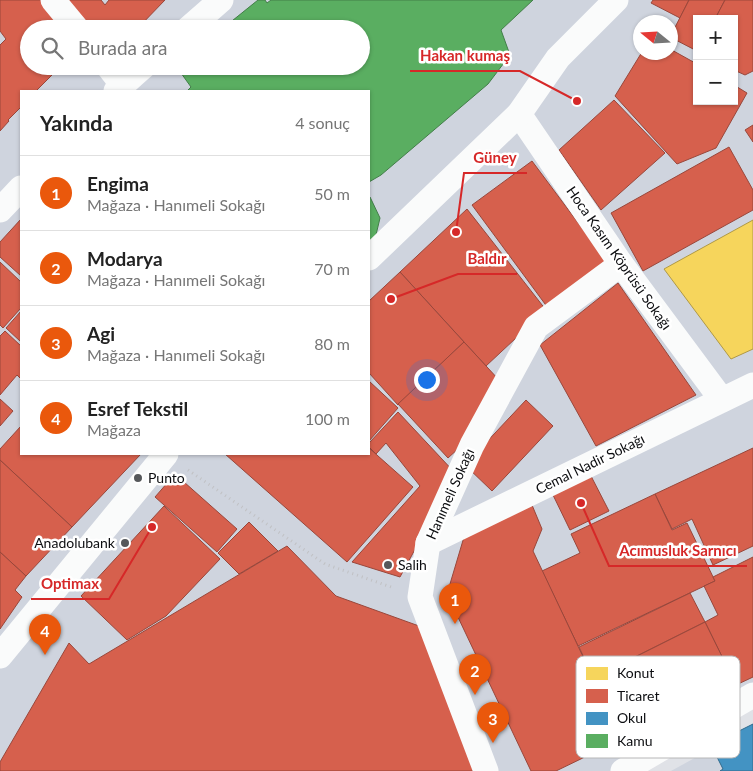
<!DOCTYPE html>
<html lang="tr">
<head>
<meta charset="utf-8">
<style>
	:root { --surface:#fff; --page:#f6f6f6; --text:#222; --muted:#767676; --line:#e0e0e0; --accent:#ea580c }
	body { margin:0; font-family:Lato,sans-serif; background:var(--page); color:var(--text) }
	.controls { position:absolute; right:15px; top:15px; display:grid; overflow:hidden; border-radius:0px; box-shadow:0 1px 4px #0004 }
	.controls button { width:45px; height:45px; display:grid; place-items:center; padding:0; border:0; border-bottom:1px solid var(--line); background:var(--surface); color:var(--text); font:25px sans-serif }
	.compass { position:absolute; left:633px; top:15px; width:45px; height:45px; border-radius:50%; background:var(--surface); box-shadow:0 1px 4px #0004; rotate:288deg }
	.you { position:absolute; left:426px; top:379px; width:18px; height:18px; margin:-12px; border:4px solid #fff; border-radius:50%; background:#1a73e8; box-shadow:0 0 0 8px #1a73e833 }
	.badge { display:grid; place-items:center; width:32px; height:32px; border-radius:50%; background:var(--accent); color:#fff; font-size:16px; font-weight:700 }
	.pin { position:absolute; translate:-50% -41px; filter:drop-shadow(0 1px 2px #0008) }
	.pin::after { content:''; position:absolute; top:26px; width:18px; height:15px; background:inherit; clip-path:polygon(0 0,100% 0,50% 100%) }
	.list { margin:0; padding:0; list-style:none }
	h2 { display:flex; justify-content:space-between; align-items:center; height:65px; margin:0; padding:0 20px; font-size:21px }
	h2 small { font-size:16px; font-weight:400; color:var(--muted) }
	.list li { display:grid; grid-template-columns:32px 1fr auto; gap:15px; align-items:center; box-sizing:border-box; height:75px; padding:0 20px; border-top:1px solid var(--line) }
	.list b { display:block; font-size:19px; white-space:nowrap }
	.list p { margin:0; font-size:16px; white-space:nowrap; color:var(--muted) }
	.list em { font-size:16px; font-style:normal; color:var(--muted) }
	.icon { flex:none; width:28px; height:28px; fill:none; stroke:currentColor; stroke-width:2; stroke-linecap:round; stroke-linejoin:round }
	.map { position:relative; flex:none; width:753px; height:771px; overflow:hidden }
	.search { position:absolute; background:var(--surface); box-shadow:0 1px 4px #0004; left:20px; top:20px; width:350px; height:55px; display:flex; align-items:center; gap:12px; box-sizing:border-box; padding:0 18px; border-radius:28px; color:var(--muted); font-size:19px }
	.panel { position:absolute; background:var(--surface); box-shadow:0 1px 4px #0004; left:20px; top:90px; width:350px; height:365px; border-radius:0px }
	.map>svg:first-child { display:block }
	.built { fill:#cfd4de; fill-rule:evenodd }
	.homes { fill:#f6d55c; stroke:#b09945 }
	.shops { fill:#d6604d; stroke:#99473b }
	.schools { fill:#4393c3; stroke:#326b8d }
	.public { fill:#5aae61; stroke:#437e49 }
	.lines { fill:none; stroke-linecap:round; stroke-linejoin:round }
	.path { stroke:#c0c1c4; stroke-width:3; stroke-dasharray:1 4; stroke-linecap:butt }
	.street { stroke:#fafbfb; stroke-width:25 }
	.poi-dot { fill:#56585b; stroke:#fff; stroke-width:2 }
	.labels { text-anchor:middle; stroke-width:5; stroke-linejoin:round; paint-order:stroke }
	.street-label { font-size:14px; fill:#0c0d10; stroke:#fff }
	.poi-label { font-size:14px; fill:#0c0d10; stroke:#fff; text-anchor:start }
	.key { fill:#fff; stroke:#b6b6b7; stroke-width:1 }
	.key-label { font-size:14px; fill:#0c0d10 }
	.leader { fill:none; stroke:#d62828; stroke-width:2 }
	.callout-dot { fill:#d62828; stroke:#fff; stroke-width:2 }
	.callout-label { font-size:15px; text-anchor:middle; font-weight:bold; fill:#d62828; stroke:#fff; stroke-width:5; stroke-linejoin:round; paint-order:stroke }
</style>
</head>
<body>
<div class="map">
<svg width="753" height="771" viewBox="0 0 753 771">
	<rect width="100%" height="100%" fill="#e0e2e7"/>
	<!-- built -->
	<g class="built">
		<path d="M0,0h753v700l-129,71h-624zM697,19h37v82h-37zM640,22h30v30h-30zM29,29h332v37h-332zM21,91h348v363h-348z"/>
		<polygon points="753,726 753,771 671,771"/>
	</g>
	<!-- homes -->
	<polygon class="homes" points="753,220 753,349 731,359 664,269"/>
	<!-- shops -->
	<g class="shops">
		<polygon points="0,0 47,0 66,29 29,29 29,66 61,66 36,91 21,91 21,107 8,120 9,121 0,131 0,45 6,39 0,31"/>
		<polygon points="57,0 101,0 105,5 109,0 165,0 137,29 81,29"/>
		<polygon points="653,0 689,0 680,18 651,3"/>
		<polygon points="689,0 725,0 715,19 697,19 697,51 670,37"/>
		<polygon points="725,0 753,0 753,71 745,75 734,70 734,19 715,19"/>
		<polygon points="670,49 697,64 697,101 734,101 734,85 747,93 716,148 677,164 615,96 642,52 670,52"/>
		<polygon points="614,100 665,153 601,210 559,150"/>
		<polygon points="753,125 753,142 745,130"/>
		<polygon points="729,147 753,190 753,210 643,271 611,213"/>
		<polygon points="532,161 608,263 548,308 472,205"/>
		<polygon points="467,209 546,310 486,366 400,272"/>
		<polygon points="21,219 21,276 0,257 0,242"/>
		<polygon points="0,262 21,282 21,308 3,328 0,325"/>
		<polygon points="400,272 464,342 398,405 369,373 369,301"/>
		<polygon points="618,283 696,395 596,446 540,345"/>
		<polygon points="21,311 21,342 6,328"/>
		<polygon points="5,331 21,346 21,379 17,375 0,395 0,336"/>
		<polygon points="464,342 499,380 471,437 448,458 398,404"/>
		<polygon points="369,381 398,408 369,441"/>
		<polygon points="0,399 13,411 0,426"/>
		<polygon points="526,400 553,426 492,491 465,465"/>
		<polygon points="398,412 456,474 400,577 352,562 420,486 386,443 376,454 369,447 369,443"/>
		<polygon points="21,426 21,454 141,454 72,527 0,460 0,449"/>
		<polygon points="369,448 413,487 347,562 225,454 369,454"/>
		<polygon points="753,448 753,546 713,565 692,519 672,529 655,494"/>
		<polygon points="0,460 72,527 26,576 0,552"/>
		<polygon points="175,474 237,529 217,552 155,497"/>
		<polygon points="591,476 609,511 570,530 553,495"/>
		<polygon points="655,494 672,530 687,523 715,581 578,646 542,571 580,553 571,534"/>
		<polygon points="532,505 542,529 533,551 622,739 556,771 531,771 447,594 464,537"/>
		<polygon points="164,506 220,559 166,616 127,640 81,596"/>
		<polygon points="249,522 278,551 239,574 218,553"/>
		<polygon points="287,546 336,596 419,626 475,771 0,771 0,762 69,643 89,664"/>
		<polygon points="0,552 26,576 15,590 22,597 0,629"/>
		<polygon points="753,557 753,677 736,685 705,622 718,615 704,586 715,581 713,577"/>
		<polygon points="690,593 705,622 625,662 656,725 623,740 579,647"/>
		<polygon points="705,622 736,685 656,725 625,662"/>
	</g>
	<!-- schools -->
	<polygon class="schools" points="753,724 753,771 720,771 723,769 711,745"/>
	<!-- public -->
	<g class="public">
		<polygon points="258,0 265,0 267,3 271,0 533,0 501,30 510,55 488,84 381,175 369,182 369,91 187,91 191,87 176,66 361,66 361,29 222,29"/>
		<polygon points="369,197 370,197 380,218 375,239 369,244"/>
	</g>
	<g class="lines">
		<!-- path -->
		<polyline class="path" points="188,470 325,564 394,588"/>
		<!-- street -->
		<g class="street">
			<polyline points="53,0 77,29"/>
			<polyline points="188,29 221,0"/>
			<polyline points="108,66 122,84"/>
			<polyline points="116,91 144,66"/>
			<polyline points="519,114 621,264 722,400"/>
			<polyline points="0,210 21,188"/>
			<polyline points="369,258 519,114 558,58 616,0"/>
			<polyline points="428,543 753,385"/>
			<polyline points="0,656 166,454"/>
			<polyline points="486,771 420,597 428,543 472,445 536,327 621,264"/>
			<polyline points="623,771 753,695"/>
		</g>
	</g>
	<!-- markers -->
	<g class="poi-dot">
		<circle cx="138" cy="478" r="5"/>
		<circle cx="125" cy="543" r="5"/>
		<circle cx="388" cy="565" r="5"/>
	</g>
	<g class="labels">
		<!-- street labels -->
		<g class="street-label">
			<text transform="translate(619 258) rotate(55)" y="5">Hoca Kasım Köprüsü Sokağı</text>
			<text transform="translate(590 464) rotate(-26)" y="5">Cemal Nadir Sokağı</text>
			<text transform="translate(450 494) rotate(-66)" y="5">Hanımeli Sokağı</text>
		</g>
		<!-- poi labels -->
		<g class="poi-label">
			<text x="148" y="483">Punto</text>
			<text x="115" y="548" text-anchor="end">Anadolubank</text>
			<text x="398" y="570">Salih</text>
		</g>
	</g>
	<!-- legend -->
	<rect x="576" y="656" width="164" height="102" rx="8" class="key"/>
	<rect x="586" y="667" width="22" height="13" fill="#f6d55c"/>
	<rect x="586" y="689" width="22" height="14" fill="#d6604d"/>
	<rect x="586" y="712" width="22" height="13" fill="#4393c3"/>
	<rect x="586" y="734" width="22" height="14" fill="#5aae61"/>
	<g class="key-label">
		<text x="617" y="678">Konut</text>
		<text x="617" y="701">Ticaret</text>
		<text x="617" y="723">Okul</text>
		<text x="617" y="746">Kamu</text>
	</g>
	<!-- callouts -->
	<path class="leader" d="M577 101L520 71H410M456 232L464 173H527M391 299L458 274H517M581 503L609 566H747M152 527L109 599H31"/>
	<g class="callout-dot">
		<circle cx="577" cy="101" r="5"/>
		<circle cx="456" cy="232" r="5"/>
		<circle cx="391" cy="299" r="5"/>
		<circle cx="581" cy="503" r="5"/>
		<circle cx="152" cy="527" r="5"/>
	</g>
	<g class="callout-label">
		<text x="465" y="61">Hakan kumaş</text>
		<text x="495" y="163">Güney</text>
		<text x="487" y="264">Baldır</text>
		<text x="678" y="556">Acımusluk Sarnıcı</text>
		<text x="70" y="589">Optimax</text>
	</g>
</svg>
<div class="controls">
<button>+</button>
<button>−</button>
</div>
<svg class="compass" viewBox="-18 -18 36 36"><path d="M0-13l5 13h-10z" fill="#e53935"/><path d="M0 13l5-13h-10z" fill="#767676"/></svg>
<div class="you"></div>
<div class="pin badge" style="left:455px;top:624px">1</div>
<div class="pin badge" style="left:475px;top:695px">2</div>
<div class="pin badge" style="left:493px;top:743px">3</div>
<div class="pin badge" style="left:45px;top:655px">4</div>
<div class="search"><svg class="icon" aria-label="search" viewBox="0 0 24 24"><circle cx="10" cy="10" r="6"/><path d="M15 15l6 6"/></svg>Burada ara</div>
<section class="panel">
<h2>Yakında<small>4 sonuç</small></h2>
<ul class="list">
<li><span class="badge">1</span><div><b>Engima</b><p>Mağaza · Hanımeli Sokağı</p></div><em>50 m</em></li>
<li><span class="badge">2</span><div><b>Modarya</b><p>Mağaza · Hanımeli Sokağı</p></div><em>70 m</em></li>
<li><span class="badge">3</span><div><b>Agi</b><p>Mağaza · Hanımeli Sokağı</p></div><em>80 m</em></li>
<li><span class="badge">4</span><div><b>Esref Tekstil</b><p>Mağaza</p></div><em>100 m</em></li>
</ul>
</section>
</div>
</body>
</html>
